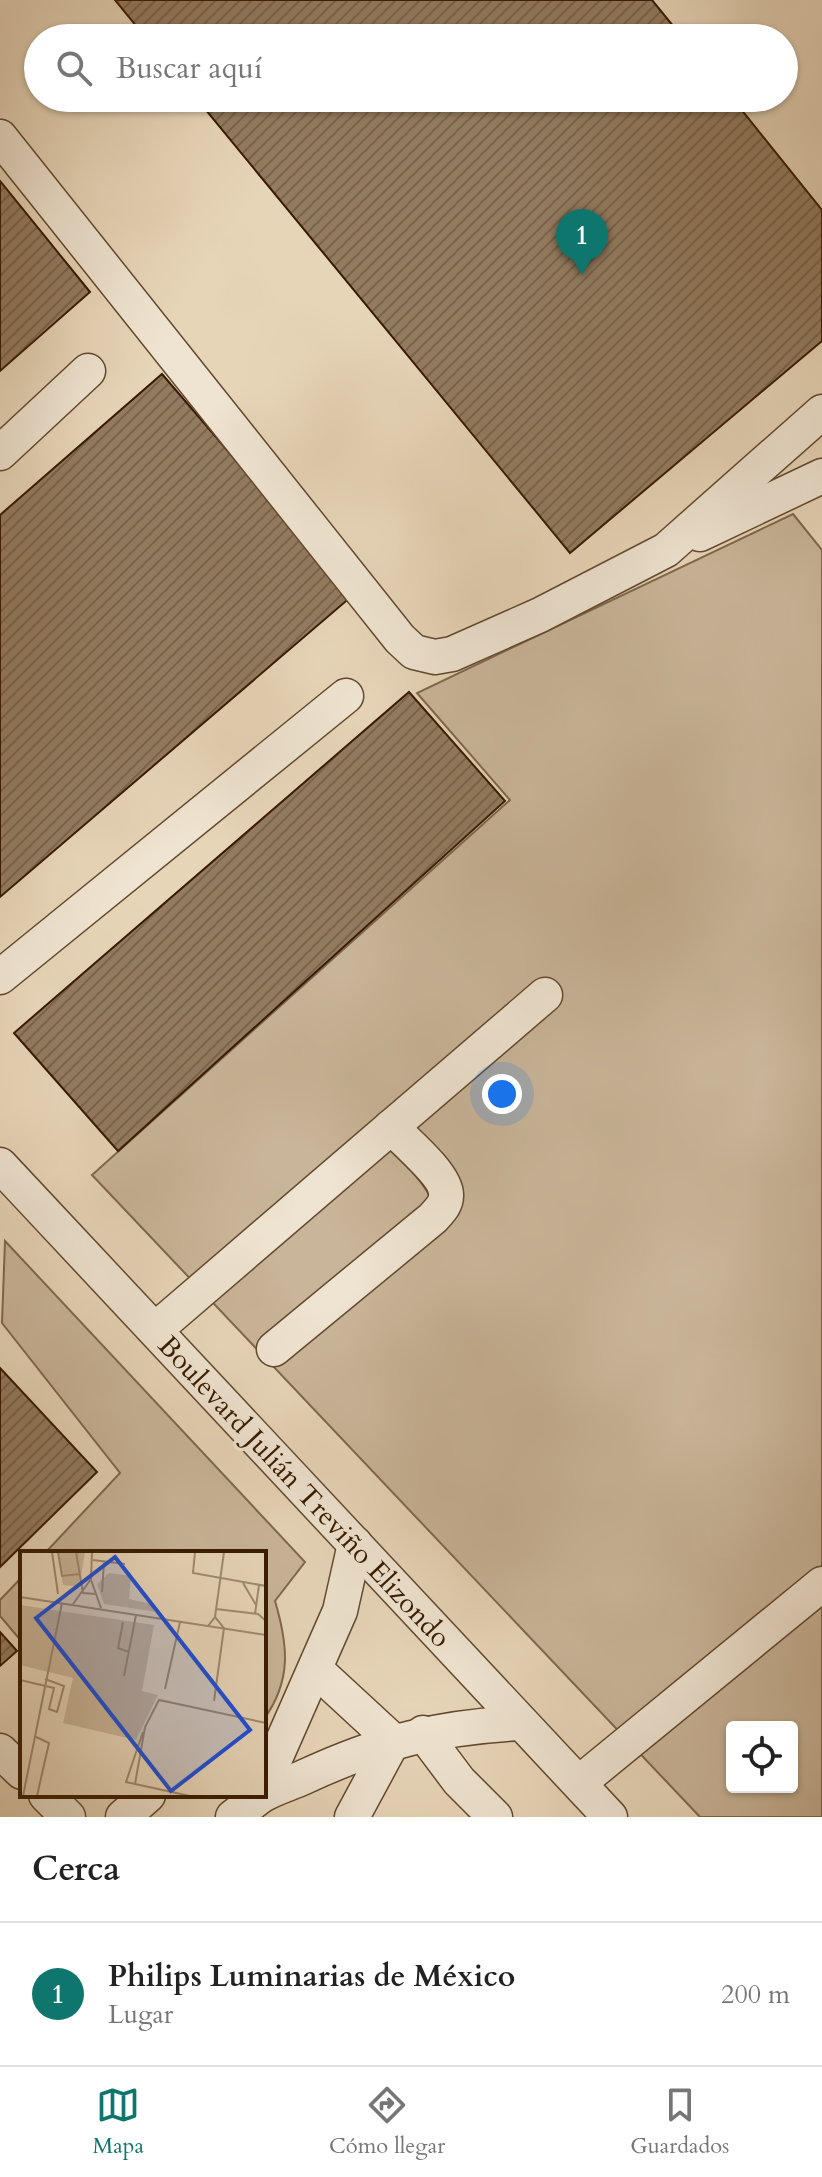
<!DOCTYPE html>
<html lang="es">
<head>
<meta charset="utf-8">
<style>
	:root { --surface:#fff; --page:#f6f6f6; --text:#222; --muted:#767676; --line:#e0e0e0; --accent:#0f766e }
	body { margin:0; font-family:Cardo,serif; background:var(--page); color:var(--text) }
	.controls { position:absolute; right:24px; bottom:24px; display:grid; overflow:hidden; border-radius:8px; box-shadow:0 2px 6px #0004 }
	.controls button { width:72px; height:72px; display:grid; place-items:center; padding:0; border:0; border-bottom:2px solid var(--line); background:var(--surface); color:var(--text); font:40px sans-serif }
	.you { position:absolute; left:502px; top:1094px; width:28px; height:28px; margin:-20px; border:6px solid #fff; border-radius:50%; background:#1a73e8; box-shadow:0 0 0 12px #1a73e833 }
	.badge { display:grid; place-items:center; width:52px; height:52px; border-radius:50%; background:var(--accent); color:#fff; font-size:26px; font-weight:700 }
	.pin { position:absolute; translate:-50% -66px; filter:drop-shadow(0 2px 4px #0008) }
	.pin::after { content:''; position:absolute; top:42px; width:28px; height:24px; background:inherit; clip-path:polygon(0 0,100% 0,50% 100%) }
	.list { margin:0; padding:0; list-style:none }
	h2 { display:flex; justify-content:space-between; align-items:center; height:104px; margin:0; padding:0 32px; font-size:34px }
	h2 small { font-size:26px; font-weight:400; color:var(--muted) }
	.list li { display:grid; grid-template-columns:52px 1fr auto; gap:24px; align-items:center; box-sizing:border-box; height:144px; padding:0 32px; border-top:2px solid var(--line) }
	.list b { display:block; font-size:30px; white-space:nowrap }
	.list p { margin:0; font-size:26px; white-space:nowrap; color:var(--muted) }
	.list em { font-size:26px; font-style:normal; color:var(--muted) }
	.icon { flex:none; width:44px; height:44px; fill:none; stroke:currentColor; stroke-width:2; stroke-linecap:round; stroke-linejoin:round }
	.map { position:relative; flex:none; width:822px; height:1817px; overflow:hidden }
	.search { position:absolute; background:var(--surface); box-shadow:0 2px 6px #0004; left:24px; right:24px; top:24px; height:88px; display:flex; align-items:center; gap:20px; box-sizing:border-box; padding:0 28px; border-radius:44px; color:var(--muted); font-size:30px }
	.sheet { height:248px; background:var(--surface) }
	nav { display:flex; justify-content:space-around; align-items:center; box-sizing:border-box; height:112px; border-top:2px solid var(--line); background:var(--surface); font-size:22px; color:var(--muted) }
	nav a { display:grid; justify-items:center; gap:4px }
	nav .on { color:var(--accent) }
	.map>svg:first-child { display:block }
	.green { fill:#c9b599; stroke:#80684d; stroke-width:2; fill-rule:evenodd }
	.building { fill:url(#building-hatch); stroke:#371a01; stroke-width:2 }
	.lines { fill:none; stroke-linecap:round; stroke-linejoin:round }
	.minor-casing { stroke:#63492f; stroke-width:37 }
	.minor { stroke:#efe4d1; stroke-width:34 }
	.labels { text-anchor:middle; stroke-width:7; stroke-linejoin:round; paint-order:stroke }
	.street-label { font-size:28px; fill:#371a01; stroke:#efe4d1 }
	.inset-road { fill:none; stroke:#a18a6f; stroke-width:2 }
	.view { fill:#1d4ed8; fill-opacity:0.15; stroke:#1d4ed8; stroke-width:4 }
	.inset-edge { fill:none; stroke:#371a01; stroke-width:4 }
</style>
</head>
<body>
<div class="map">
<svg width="822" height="1817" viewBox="0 0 822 1817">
	<defs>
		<pattern id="building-hatch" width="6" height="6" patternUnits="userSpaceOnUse" patternTransform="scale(2)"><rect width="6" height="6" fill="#937b60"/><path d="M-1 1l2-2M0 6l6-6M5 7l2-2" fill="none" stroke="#79644d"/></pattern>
	</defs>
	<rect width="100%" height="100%" fill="#e7d5b8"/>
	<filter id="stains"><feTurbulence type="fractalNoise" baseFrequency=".0025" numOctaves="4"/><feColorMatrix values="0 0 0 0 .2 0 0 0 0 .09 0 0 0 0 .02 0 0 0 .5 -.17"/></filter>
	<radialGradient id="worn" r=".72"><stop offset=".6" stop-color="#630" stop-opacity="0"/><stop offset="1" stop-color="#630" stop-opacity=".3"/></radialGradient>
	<!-- green -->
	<g class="green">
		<path d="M793,514l29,36v1267h-122l-608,-642 418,-375 -93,-107zM732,1727h60v60h-60z"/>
		<path d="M5,1241l300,321 -30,39c13,44 17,79 -11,118v-166h-219l75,-80 -118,-150z"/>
		<polygon points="22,1577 22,1642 0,1616 0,1600"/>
	</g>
	<!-- building -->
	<g class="building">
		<polygon points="115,0 652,0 683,38 146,38"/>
		<polygon points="196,98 732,98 822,210 822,341 570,553"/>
		<polygon points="0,181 90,292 0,371"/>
		<polygon points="162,374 352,596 0,897 0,515"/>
		<polygon points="409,692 505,801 118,1151 14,1033"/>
		<polygon points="0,1368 97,1472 0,1567"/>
		<polygon points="0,1632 17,1651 0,1666"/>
	</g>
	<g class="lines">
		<defs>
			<g id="minor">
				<polyline points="0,137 400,639 414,652 435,657 452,654 540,615 666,550 822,412"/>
				<polyline points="0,453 88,371"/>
				<polyline points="700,534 822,476"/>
				<polyline points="0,977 346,696"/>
				<polyline points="0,1165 610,1817"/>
				<polyline points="155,1330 545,995"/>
				<path d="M274,1349l159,-131c6,-7 13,-13 13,-22 2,-19 -41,-55 -55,-69"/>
				<polyline points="315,1669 393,1741 352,1817"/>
				<polyline points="423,1733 459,1781 495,1817"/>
				<polyline points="0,1751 22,1772"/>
				<polyline points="579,1783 822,1584"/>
				<polyline points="267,1792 274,1761 340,1611 355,1544"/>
				<path d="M264,1794c13,-7 27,-11 40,-17 75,-35 135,-50 217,-54"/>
				<polyline points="46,1795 68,1817"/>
				<polyline points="123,1817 148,1795"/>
				<polyline points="233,1817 262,1795"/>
			</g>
		</defs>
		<!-- minor casing -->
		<use href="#minor" class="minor-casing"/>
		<!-- minor -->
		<use href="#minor" class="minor"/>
	</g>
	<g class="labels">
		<!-- street labels -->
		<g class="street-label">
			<text transform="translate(305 1491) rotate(47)" y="10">Boulevard Julián Treviño Elizondo</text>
		</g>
	</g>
	<!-- overview -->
	<g transform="translate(20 1551)">
		<rect width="246" height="246" fill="#e7d5b8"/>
		<path d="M38,1h27l-5,31 -6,3 -11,-1zM89,22l22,3 -2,23 22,5 6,8 -53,-8 -7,-20zM0,54l134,20 -12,66 16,4 -22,45 -73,-17 10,-45 -53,-13z" fill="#c9b599"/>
		<path class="inset-road" d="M32,1l6,42M38,1l4,24 18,-2M56,1l7,41 13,1M175,1l-2,21 73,13M73,9l32,4M71,29l10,28M223,32l13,22M82,41l2,-30M0,46l246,38M53,53l18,-25 1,-27M196,58l42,5 8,7M235,63l4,-29M103,71l-5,26 11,4M188,75l7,-9 9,-65M104,125l12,-61M0,129l34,8 -5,21 8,3 7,-26 -19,-7M145,138l15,-67M194,150l10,-73 -9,-11M123,181l-17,50 64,14M14,185l15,7 -12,53M115,233l10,-57 14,-27 107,23M3,245l39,-193"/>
		<path class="view" d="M95,6l135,173 -79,61 -135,-173z"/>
		<rect width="246" height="246" class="inset-edge"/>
	</g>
	<rect width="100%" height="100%" filter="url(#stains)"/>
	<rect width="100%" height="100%" fill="url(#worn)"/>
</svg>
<div class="controls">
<button><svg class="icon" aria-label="locate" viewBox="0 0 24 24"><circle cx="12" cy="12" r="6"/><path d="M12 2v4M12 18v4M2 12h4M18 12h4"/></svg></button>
</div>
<div class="you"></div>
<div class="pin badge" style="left:582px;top:275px">1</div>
<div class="search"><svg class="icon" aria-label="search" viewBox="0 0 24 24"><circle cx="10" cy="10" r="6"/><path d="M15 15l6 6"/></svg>Buscar aquí</div>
</div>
<section class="sheet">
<h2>Cerca<small></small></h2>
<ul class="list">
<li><span class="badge">1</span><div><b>Philips Luminarias de México</b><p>Lugar</p></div><em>200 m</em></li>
</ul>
</section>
<nav>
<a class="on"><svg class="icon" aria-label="map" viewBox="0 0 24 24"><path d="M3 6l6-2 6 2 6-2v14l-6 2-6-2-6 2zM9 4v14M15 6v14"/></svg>Mapa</a>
<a><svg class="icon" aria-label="directions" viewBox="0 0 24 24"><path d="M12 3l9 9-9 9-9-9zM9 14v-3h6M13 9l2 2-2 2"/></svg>Cómo llegar</a>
<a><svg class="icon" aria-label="saved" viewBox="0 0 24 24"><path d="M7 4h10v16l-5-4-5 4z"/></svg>Guardados</a>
</nav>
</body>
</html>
